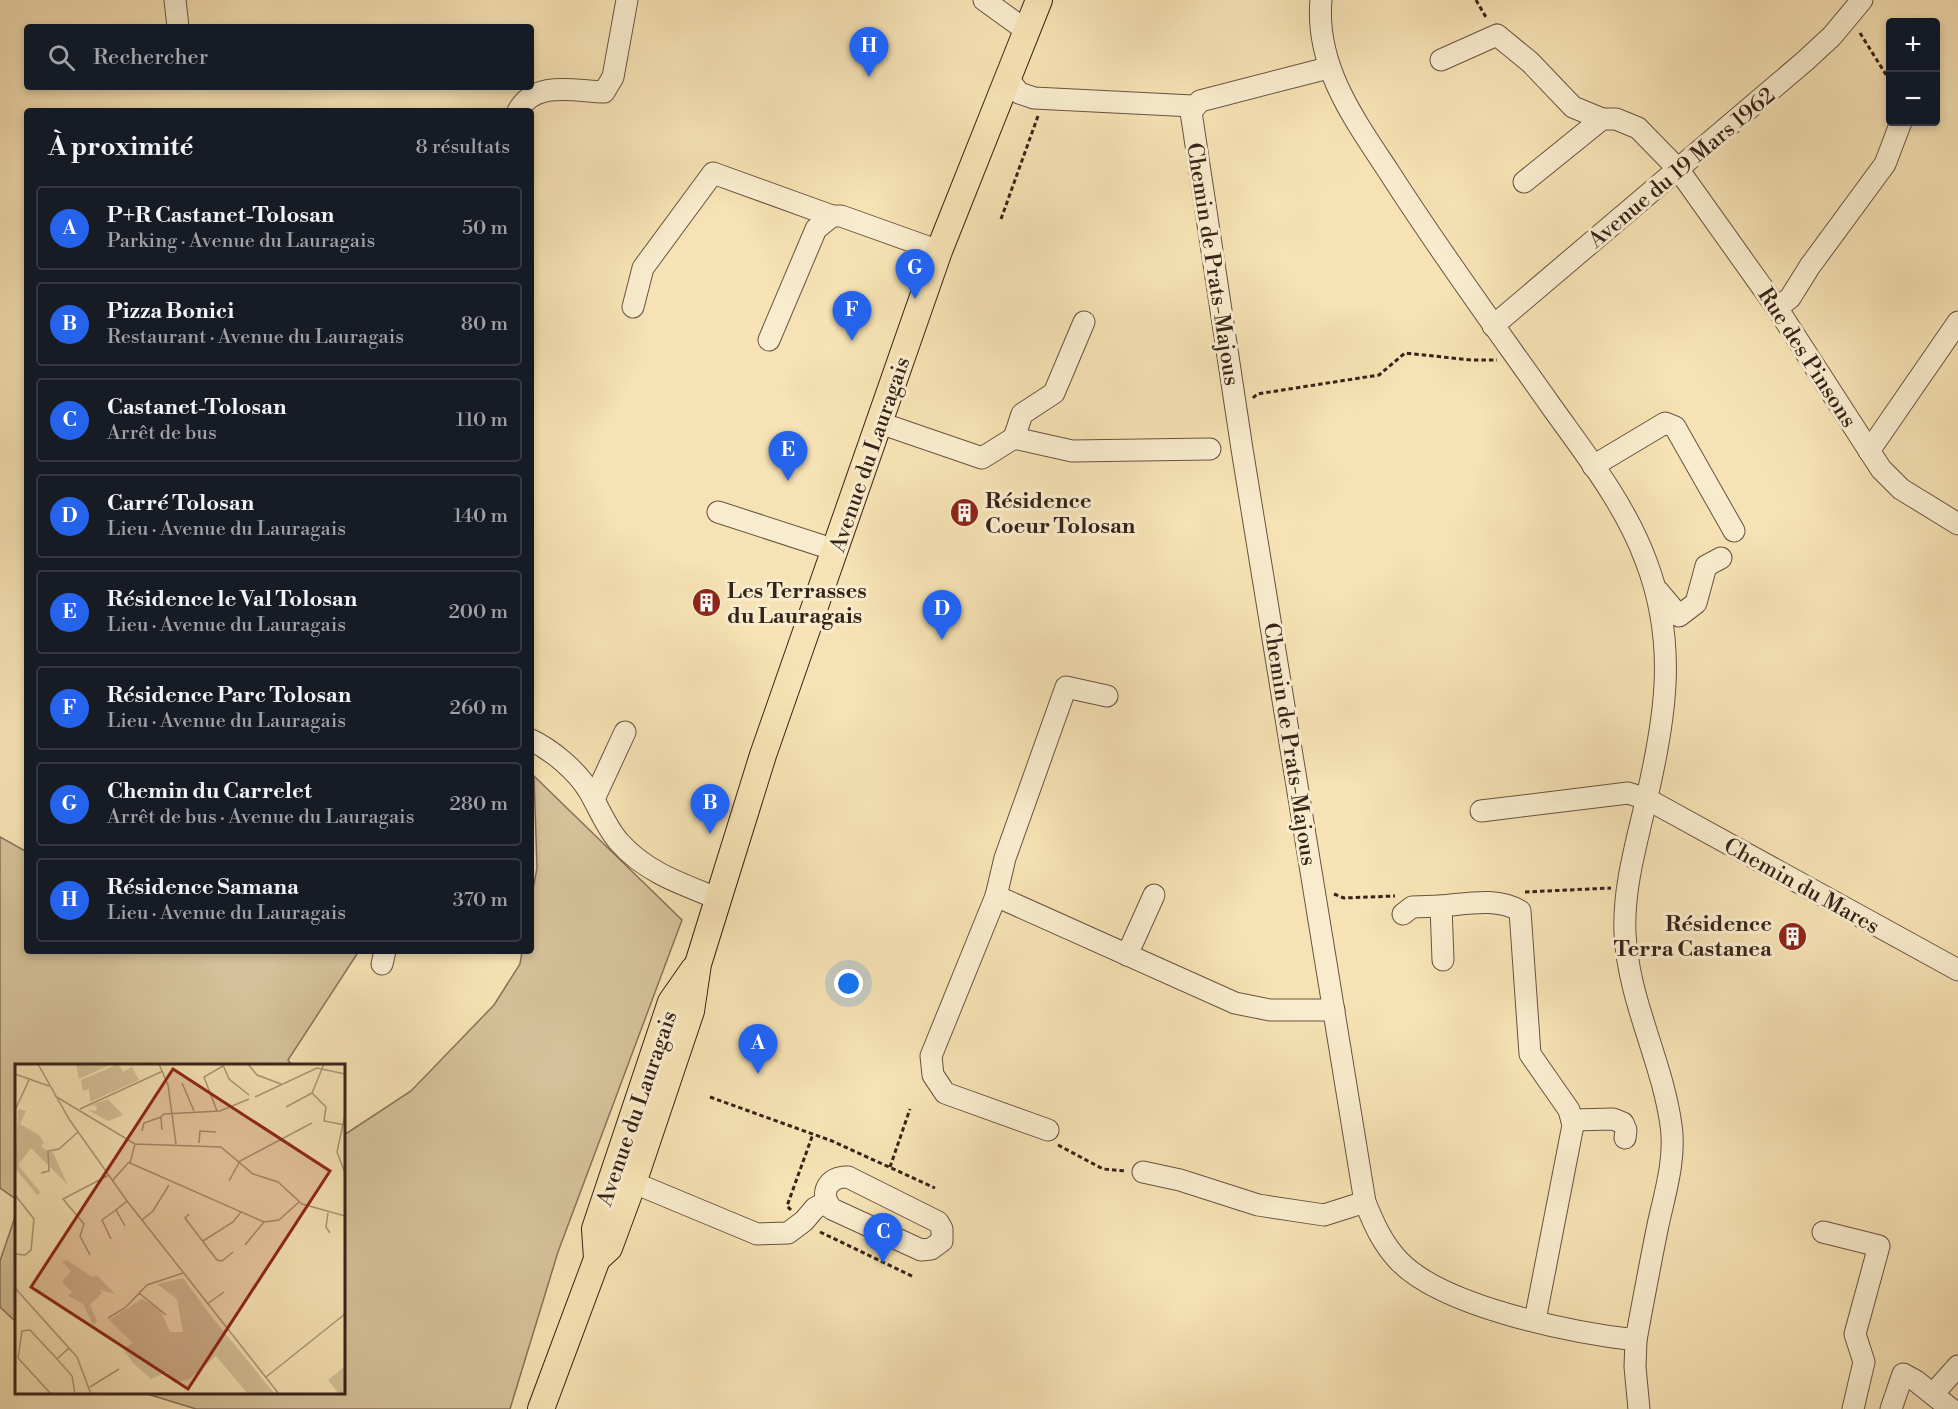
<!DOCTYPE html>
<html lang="fr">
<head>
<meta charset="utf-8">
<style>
	:root { --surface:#171b24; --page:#20242c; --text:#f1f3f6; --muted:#9ea1a6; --line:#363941; --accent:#2563eb }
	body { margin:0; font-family:"Libre Bodoni",serif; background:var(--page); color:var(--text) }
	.controls { position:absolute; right:18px; top:18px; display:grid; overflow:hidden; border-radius:6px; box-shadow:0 3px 9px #0003 }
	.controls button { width:54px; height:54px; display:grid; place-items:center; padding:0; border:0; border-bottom:2px solid var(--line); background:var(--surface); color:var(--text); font:30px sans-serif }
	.you { position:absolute; left:849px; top:984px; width:21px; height:21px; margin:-15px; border:4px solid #fff; border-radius:50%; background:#1a73e8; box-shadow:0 0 0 9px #1a73e833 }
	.badge { display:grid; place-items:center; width:39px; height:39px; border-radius:50%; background:var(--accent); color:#fff; font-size:20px; font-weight:700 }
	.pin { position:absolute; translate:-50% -50px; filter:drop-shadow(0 2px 3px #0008) }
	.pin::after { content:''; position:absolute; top:32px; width:21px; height:18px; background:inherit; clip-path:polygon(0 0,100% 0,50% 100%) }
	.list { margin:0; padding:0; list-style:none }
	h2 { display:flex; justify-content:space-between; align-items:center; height:78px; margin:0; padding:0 24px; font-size:26px }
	h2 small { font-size:20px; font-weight:400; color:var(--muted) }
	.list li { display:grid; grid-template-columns:39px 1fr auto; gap:18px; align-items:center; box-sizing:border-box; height:84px; margin:0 12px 12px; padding:0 12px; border:2px solid var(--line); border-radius:6px }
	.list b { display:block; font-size:22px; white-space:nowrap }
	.list p { margin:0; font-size:20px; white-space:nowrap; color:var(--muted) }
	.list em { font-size:20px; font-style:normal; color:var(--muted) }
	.icon { flex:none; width:33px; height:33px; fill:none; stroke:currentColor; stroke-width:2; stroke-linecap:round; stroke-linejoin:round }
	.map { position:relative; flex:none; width:1958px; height:1409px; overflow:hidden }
	.search { position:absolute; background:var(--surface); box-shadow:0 3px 9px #0003; left:24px; top:24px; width:510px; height:66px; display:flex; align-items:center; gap:15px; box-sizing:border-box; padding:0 21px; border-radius:6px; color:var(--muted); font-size:22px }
	.panel { position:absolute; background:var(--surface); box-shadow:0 3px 9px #0003; left:24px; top:108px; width:510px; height:846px; border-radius:6px }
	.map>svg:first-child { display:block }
	.green { fill:#d6c29a; stroke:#87725a; stroke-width:1.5 }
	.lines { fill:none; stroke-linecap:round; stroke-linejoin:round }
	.minor-casing { stroke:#685340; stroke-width:23 }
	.major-casing { stroke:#382319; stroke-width:28 }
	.path { stroke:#382319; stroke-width:3; stroke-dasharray:4.5 3; stroke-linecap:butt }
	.minor { stroke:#f9ecce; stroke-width:21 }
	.major { stroke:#f6e2b4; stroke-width:26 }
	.labels { text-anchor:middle; stroke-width:6; stroke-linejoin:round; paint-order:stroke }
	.street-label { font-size:22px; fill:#382319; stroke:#f9ecce }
	.poi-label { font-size:22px; font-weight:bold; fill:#382319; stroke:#f9ecce; text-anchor:start }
	.inset-road { fill:none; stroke:#aa9676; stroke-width:1.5 }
	.view { fill:#8f2418; fill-opacity:0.15; stroke:#8f2418; stroke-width:3 }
	.inset-edge { fill:none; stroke:#382319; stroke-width:3 }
</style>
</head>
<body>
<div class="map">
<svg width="1958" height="1409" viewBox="0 0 1958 1409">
	<rect width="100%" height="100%" fill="#f6e2b4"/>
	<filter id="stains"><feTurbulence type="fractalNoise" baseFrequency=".00333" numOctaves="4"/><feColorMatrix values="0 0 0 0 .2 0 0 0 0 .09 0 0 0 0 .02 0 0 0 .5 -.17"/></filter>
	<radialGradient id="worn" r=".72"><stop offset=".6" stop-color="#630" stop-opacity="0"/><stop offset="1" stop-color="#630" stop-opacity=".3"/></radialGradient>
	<!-- green -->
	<g class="green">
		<polygon points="534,776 682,920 558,1252 510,1409 196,1409 144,1393 344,1392 344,1135 411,1091 494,1005 520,964 522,951 531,951 531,900 537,868"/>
		<polygon points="0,837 27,852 27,951 359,951 288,1060 292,1065 16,1066 16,1199 0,1188"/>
		<polygon points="16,1214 16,1322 0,1307 0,1261"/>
	</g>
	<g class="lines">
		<defs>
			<g id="minor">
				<polyline points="175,0 178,27"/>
				<polyline points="984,0 1027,31"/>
				<path d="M1321,0c-6,66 33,119 68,172 51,80 107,156 162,234 35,49 74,98 95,155 31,81 20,154 1,236 -10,45 -24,90 -22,136 3,67 37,127 46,192 5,33 -6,68 -13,100 -8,39 -15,77 -22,115l-1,27 4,42"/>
				<polyline points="1441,60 1497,35 1530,62 1573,107 1602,119"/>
				<path d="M1328,68l-128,33 -9,11 51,337 123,753c9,22 17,41 34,59 44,46 174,72 237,79"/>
				<polyline points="1007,77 1019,93 1034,98 1193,106"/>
				<path d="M518,111c17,-31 56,-20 86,-19l9,-15 14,-77"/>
				<polyline points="1524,182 1602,119 1616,119 1638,128 1678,169 1777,308 1881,469 1901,489 1958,524"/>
				<polyline points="633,307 643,268 713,173 832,216"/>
				<polyline points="1777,308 1790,298 1810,266 1885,164 1901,122"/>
				<polyline points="1493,326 1805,61 1832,36 1862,0"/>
				<polyline points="769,340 816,229 832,216 841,216 939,251"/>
				<polyline points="880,423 982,458 1014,438 1072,451 1210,449"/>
				<polyline points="1014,438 1022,414 1054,393 1084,322"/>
				<polyline points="1869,451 1958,322"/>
				<polyline points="1593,466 1665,423 1675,427 1734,531"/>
				<polyline points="718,512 835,550"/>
				<polyline points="1658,591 1679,616 1696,603 1706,566 1721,558"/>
				<path d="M531,740c21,10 46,31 58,51 10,17 18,38 31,52 27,30 62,41 99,56"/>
				<polyline points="594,799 625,732"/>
				<polyline points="1481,811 1628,793 1647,799 1958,970"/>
				<polyline points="996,896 1235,1003 1270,1010 1334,1010"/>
				<polyline points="1403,914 1412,907 1441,906"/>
				<polyline points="1127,955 1154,895"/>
				<path d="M1443,960l-2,-54c26,-2 56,-9 79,5l10,143 39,56 4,15 -38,195"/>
				<polyline points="382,964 385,951"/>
				<polyline points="1572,1120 1613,1119 1623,1123 1626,1130 1625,1138"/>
				<polyline points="1048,1130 945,1093 933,1075 931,1056 996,896 1005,858 1066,687 1107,696"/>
				<polyline points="1143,1172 1180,1180 1258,1205 1324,1215 1365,1202"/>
				<polyline points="620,1177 757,1234 788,1233 804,1221 815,1208 827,1202"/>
				<path d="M848,1177l90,45 4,7v12l-11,8 -10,1 -89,-41c-14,-15 -4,-33 16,-32z"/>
				<polyline points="1823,1232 1879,1246 1855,1334 1864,1362 1853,1409"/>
				<polyline points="1933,1394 1958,1366"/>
				<polyline points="1891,1409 1903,1374 1916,1381 1951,1409"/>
			</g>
			<g id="major">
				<polyline points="597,1259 609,1248 633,1183 691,1011 698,964 763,755 939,251 1039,0"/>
				<polyline points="541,1409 597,1259 595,1229 671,1002 694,969"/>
			</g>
		</defs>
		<!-- minor casing -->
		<use href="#minor" class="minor-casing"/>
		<!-- major casing -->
		<use href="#major" class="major-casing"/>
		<!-- path -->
		<g class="path">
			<polyline points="1476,0 1487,19"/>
			<polyline points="1860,33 1890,81"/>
			<polyline points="1001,219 1038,116"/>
			<polyline points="1253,398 1257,394 1379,375 1405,353 1471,360 1497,360"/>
			<polyline points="1525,892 1611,888"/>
			<polyline points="1334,894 1344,898 1395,896"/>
			<polyline points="710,1097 832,1141 935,1188"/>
			<polyline points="1058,1145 1103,1169 1126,1171"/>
			<polyline points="890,1167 910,1109"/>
			<polyline points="791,1210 787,1206 813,1134"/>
			<polyline points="820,1232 914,1277"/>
		</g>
		<!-- minor -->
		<use href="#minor" class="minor"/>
		<!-- major -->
		<use href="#major" class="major"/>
	</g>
	<!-- icons -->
	<defs>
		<symbol id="building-disc" viewBox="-11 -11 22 22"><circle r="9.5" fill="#8f2418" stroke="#f9ecce"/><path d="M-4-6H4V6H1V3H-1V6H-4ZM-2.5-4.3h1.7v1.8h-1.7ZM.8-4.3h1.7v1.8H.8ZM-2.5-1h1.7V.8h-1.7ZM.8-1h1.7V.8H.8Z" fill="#fff"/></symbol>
	</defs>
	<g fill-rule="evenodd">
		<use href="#building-disc" x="948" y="496" width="33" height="33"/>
		<use href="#building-disc" x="690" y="586" width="33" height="33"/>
		<use href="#building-disc" x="1776" y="920" width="33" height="33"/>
	</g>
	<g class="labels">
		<!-- street labels -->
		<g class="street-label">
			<text transform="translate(1681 167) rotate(-40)" y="8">Avenue du 19 Mars 1962</text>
			<text transform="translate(1214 264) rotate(81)" y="8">Chemin de Prats-Majous</text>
			<text transform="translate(1808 357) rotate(57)" y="8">Rue des Pinsons</text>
			<text transform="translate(869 454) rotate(-71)" y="8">Avenue du Lauragais</text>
			<text transform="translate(1291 744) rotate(81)" y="8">Chemin de Prats-Majous</text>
			<text transform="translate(1802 885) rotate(29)" y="8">Chemin du Mares</text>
			<text transform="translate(636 1108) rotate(-71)" y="8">Avenue du Lauragais</text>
		</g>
		<!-- poi labels -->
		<g class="poi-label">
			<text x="985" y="508">Résidence<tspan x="985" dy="25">Coeur Tolosan</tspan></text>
			<text x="727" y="598">Les Terrasses<tspan x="727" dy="25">du Lauragais</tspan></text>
			<text x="1772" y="931" text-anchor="end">Résidence<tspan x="1772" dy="25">Terra Castanea</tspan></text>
		</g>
	</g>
	<!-- overview -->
	<g transform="translate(15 1064)">
		<rect width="330" height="330" fill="#f6e2b4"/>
		<path d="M61,0h34v1l-31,14zM103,0l5,8 9,-5 7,13 -49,22 -1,-13 -6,2 -2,-11zM93,35l15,16 -15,6 -20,-11 8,1 1,-5 -6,-1zM3,45l8,2 -6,13 19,11 5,8 -3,4 12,6 15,32 -37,-37 -13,17 23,28 -4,2 -22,-27zM51,196l27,17 4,-2 18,19 -16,-4 3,3 -12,12 7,16 -4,4 -10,-21 -15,-8 4,-4 -10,-10 9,-11 -9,-9zM168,214l28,38 64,78h-27l-32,-38 -27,23 -14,4 -8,-11 -16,7 -18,-16 -10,-14 10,-6 -24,-23 33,-21 18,10 10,23h13l-6,-33 -20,-15zM329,303l1,27h-6l-11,-14z" fill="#d6c29a"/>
		<path class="inset-road" d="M23,0l31,55 58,82 152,193M144,0l9,21 8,59M233,0l9,11 24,9M309,0l-12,29 14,14 -2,14 21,4M208,1l6,14 20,16M0,10l34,12M167,19l12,28M40,32l80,48 86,3 32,27 25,8 24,22 43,12M240,33l62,-29 28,6M271,43l26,-14M65,45l83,-38M0,46l14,-30M202,47l-13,-34 19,-11M330,51l-8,37 8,21M147,66l-1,-13 3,-3 56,-3 29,-12M127,67l2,-8 17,-6M184,79l1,-12 16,1M120,80l-5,19 134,59 15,-2 20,-18M26,109l8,-2 -1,-20 11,-2 19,-17M98,116l16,-18M214,117l11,-20 72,-38M0,131l19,24 -3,31 -6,5 -10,-1M313,149l-2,14 4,6M174,150l-4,4 32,42 5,1 11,-9M127,156l11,-9 16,-26M110,162l-9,-16 11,-9M96,175l-9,-19 14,-10M188,177l30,-19 8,-10M230,181l19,-23M75,191l-10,-19 4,-12 -21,-25 46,-24M0,224l62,69 14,37M124,229l27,22M192,240l17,-12M93,254l17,-10 22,-23 36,-12M42,295l15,17 3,18M251,313l79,-63M75,323l29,-18M36,330l-33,-36 4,-27 8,-1 27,29 12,-11"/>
		<path class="view" d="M158,5l157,102 -142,218 -157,-102z"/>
		<rect width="330" height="330" class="inset-edge"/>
	</g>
	<rect width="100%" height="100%" filter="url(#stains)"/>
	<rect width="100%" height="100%" fill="url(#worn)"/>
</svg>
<div class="controls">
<button>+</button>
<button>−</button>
</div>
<div class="you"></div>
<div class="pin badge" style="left:758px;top:1074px">A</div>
<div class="pin badge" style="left:710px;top:834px">B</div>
<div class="pin badge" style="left:883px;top:1263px">C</div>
<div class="pin badge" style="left:942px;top:640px">D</div>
<div class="pin badge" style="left:788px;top:481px">E</div>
<div class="pin badge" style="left:852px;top:341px">F</div>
<div class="pin badge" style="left:915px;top:299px">G</div>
<div class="pin badge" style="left:869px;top:77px">H</div>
<div class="search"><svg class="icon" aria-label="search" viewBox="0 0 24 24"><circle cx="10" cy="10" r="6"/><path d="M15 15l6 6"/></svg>Rechercher</div>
<section class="panel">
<h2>À proximité<small>8 résultats</small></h2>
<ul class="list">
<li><span class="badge">A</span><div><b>P+R Castanet-Tolosan</b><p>Parking · Avenue du Lauragais</p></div><em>50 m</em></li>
<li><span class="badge">B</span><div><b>Pizza Bonici</b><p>Restaurant · Avenue du Lauragais</p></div><em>80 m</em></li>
<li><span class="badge">C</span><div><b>Castanet-Tolosan</b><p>Arrêt de bus</p></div><em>110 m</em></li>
<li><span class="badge">D</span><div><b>Carré Tolosan</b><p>Lieu · Avenue du Lauragais</p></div><em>140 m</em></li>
<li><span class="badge">E</span><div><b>Résidence le Val Tolosan</b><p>Lieu · Avenue du Lauragais</p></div><em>200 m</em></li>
<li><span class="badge">F</span><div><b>Résidence Parc Tolosan</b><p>Lieu · Avenue du Lauragais</p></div><em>260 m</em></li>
<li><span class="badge">G</span><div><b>Chemin du Carrelet</b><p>Arrêt de bus · Avenue du Lauragais</p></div><em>280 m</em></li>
<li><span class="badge">H</span><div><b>Résidence Samana</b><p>Lieu · Avenue du Lauragais</p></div><em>370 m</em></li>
</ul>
</section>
</div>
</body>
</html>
